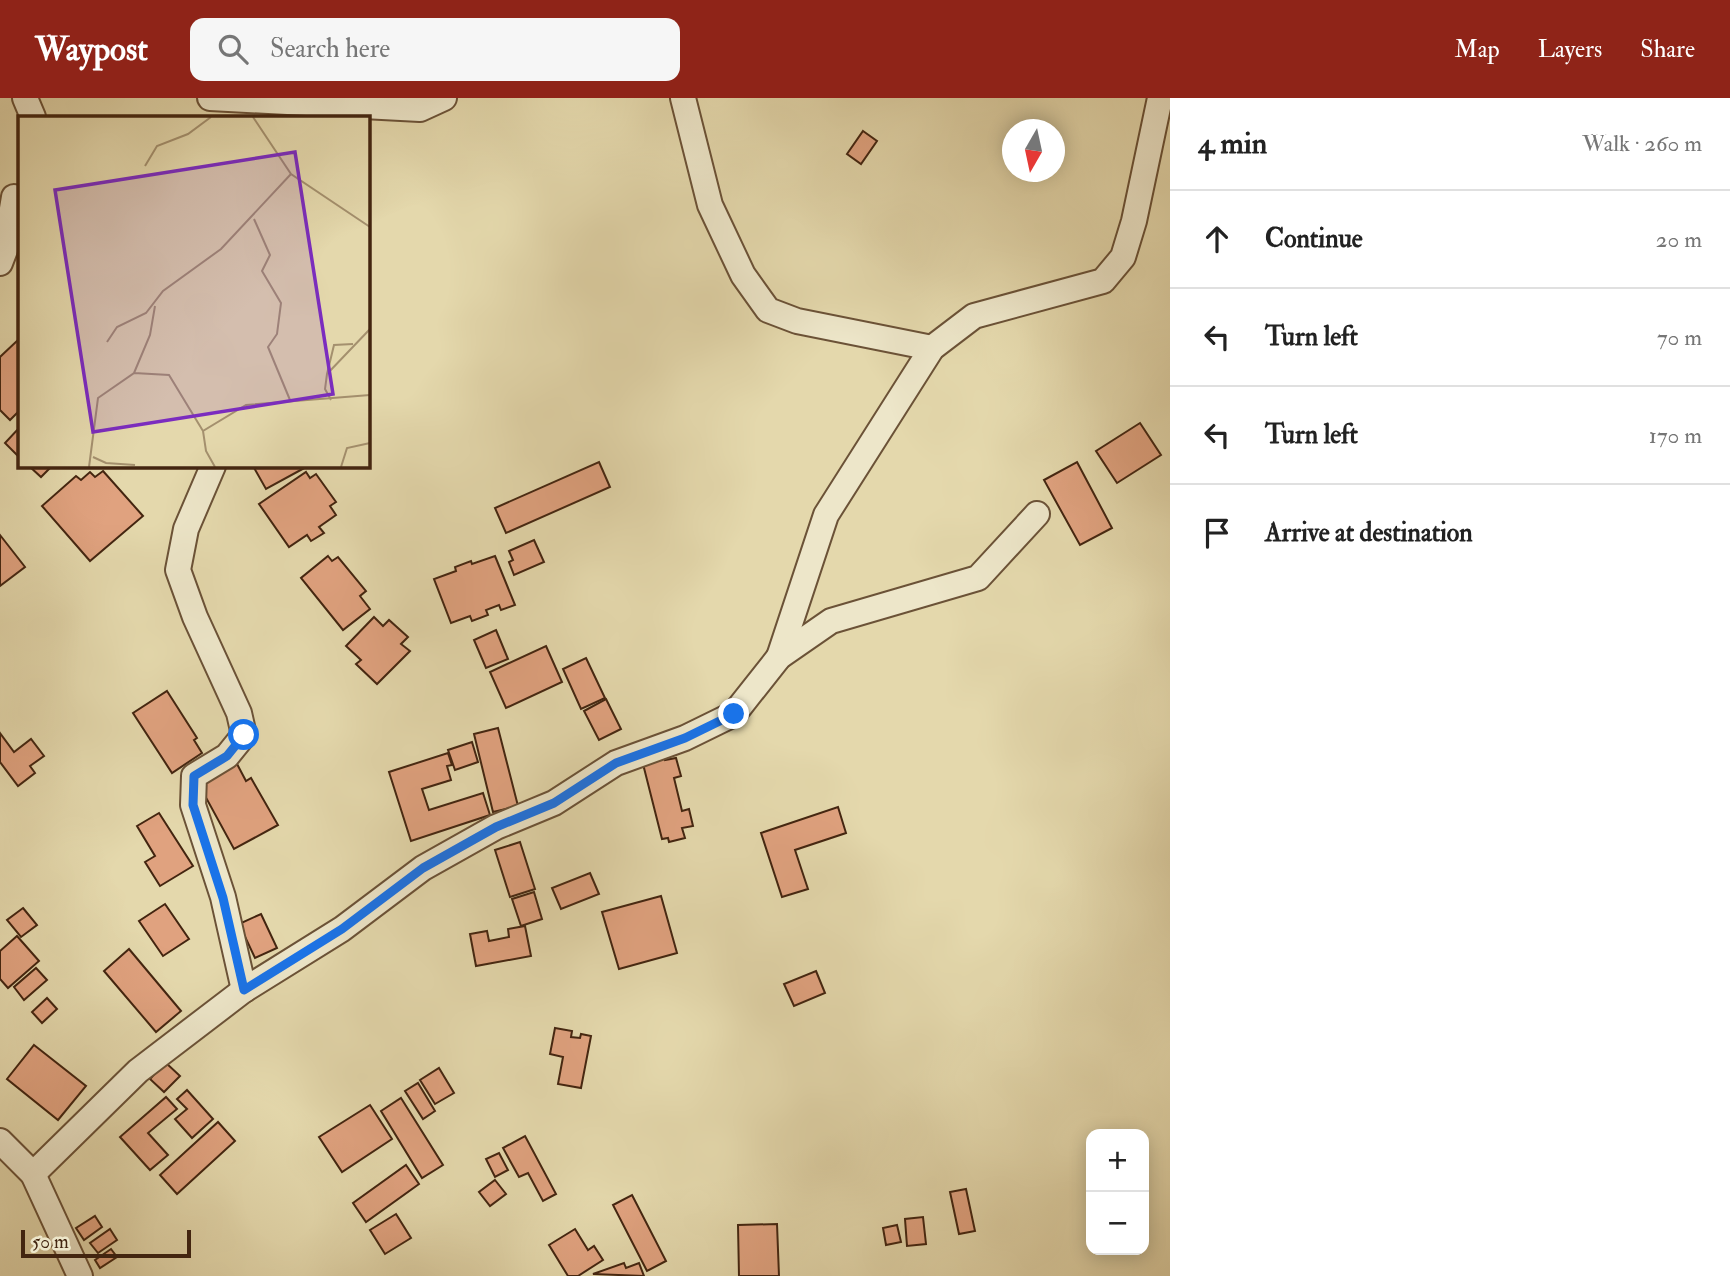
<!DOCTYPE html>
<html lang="en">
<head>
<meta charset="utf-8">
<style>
	:root { --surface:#fff; --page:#f6f6f6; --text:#222; --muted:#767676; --line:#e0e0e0; --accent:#8f2418 }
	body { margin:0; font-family:"IM FELL Double Pica",serif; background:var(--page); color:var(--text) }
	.controls { position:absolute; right:21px; bottom:21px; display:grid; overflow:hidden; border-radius:14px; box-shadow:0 4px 18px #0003 }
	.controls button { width:63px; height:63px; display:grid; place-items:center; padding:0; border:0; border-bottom:2px solid var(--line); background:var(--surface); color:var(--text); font:35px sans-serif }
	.compass { position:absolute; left:1002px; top:21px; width:63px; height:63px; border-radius:50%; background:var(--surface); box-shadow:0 4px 18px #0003; rotate:189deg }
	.scale { position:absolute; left:21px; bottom:18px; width:170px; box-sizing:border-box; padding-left:7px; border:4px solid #432510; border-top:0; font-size:19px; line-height:24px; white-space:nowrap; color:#432510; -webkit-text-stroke:5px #ede6c9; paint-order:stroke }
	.stop { position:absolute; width:21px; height:21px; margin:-16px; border:5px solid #1a73e8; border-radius:50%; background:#fff }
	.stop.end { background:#1a73e8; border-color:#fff; box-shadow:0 2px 7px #0008 }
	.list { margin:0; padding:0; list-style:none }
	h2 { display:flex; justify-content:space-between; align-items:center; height:91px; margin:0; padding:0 28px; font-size:30px }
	h2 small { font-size:23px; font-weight:400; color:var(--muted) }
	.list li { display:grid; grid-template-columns:46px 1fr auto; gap:21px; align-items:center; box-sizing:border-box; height:98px; padding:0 28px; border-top:2px solid var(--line) }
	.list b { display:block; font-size:26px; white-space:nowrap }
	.list em { font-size:23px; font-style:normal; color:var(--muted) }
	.icon { flex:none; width:38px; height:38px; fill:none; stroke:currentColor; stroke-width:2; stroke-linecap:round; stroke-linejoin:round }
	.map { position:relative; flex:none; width:1170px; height:1178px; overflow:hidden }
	header { display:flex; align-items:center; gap:42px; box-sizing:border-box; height:98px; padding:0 35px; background:var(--accent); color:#fff }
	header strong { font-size:33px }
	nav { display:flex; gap:38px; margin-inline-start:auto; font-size:24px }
	.search { width:490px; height:63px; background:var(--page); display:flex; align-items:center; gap:18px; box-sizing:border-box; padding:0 24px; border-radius:14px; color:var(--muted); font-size:26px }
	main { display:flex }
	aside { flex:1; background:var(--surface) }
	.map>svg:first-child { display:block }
	.building { fill:#e0a27f; stroke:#432510; stroke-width:2 }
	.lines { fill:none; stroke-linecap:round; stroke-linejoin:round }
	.street-casing { stroke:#6b5237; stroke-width:28 }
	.street { stroke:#ede6c9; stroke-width:24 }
	.route { stroke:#1a73e8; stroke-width:9 }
	.inset-road { fill:none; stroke:#a4906e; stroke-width:2 }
	.view { fill:#7b2cbf; fill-opacity:0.15; stroke:#7b2cbf; stroke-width:3.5 }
	.inset-edge { fill:none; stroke:#432510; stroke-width:3.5 }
</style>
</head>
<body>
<header>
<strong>Waypost</strong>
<div class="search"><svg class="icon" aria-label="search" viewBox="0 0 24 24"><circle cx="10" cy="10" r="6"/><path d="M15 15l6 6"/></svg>Search here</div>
<nav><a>Map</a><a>Layers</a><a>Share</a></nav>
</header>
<main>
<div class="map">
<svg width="1170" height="1178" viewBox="0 0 1170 1178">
	<rect width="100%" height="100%" fill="#e4d8ac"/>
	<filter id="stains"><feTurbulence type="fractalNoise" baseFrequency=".00286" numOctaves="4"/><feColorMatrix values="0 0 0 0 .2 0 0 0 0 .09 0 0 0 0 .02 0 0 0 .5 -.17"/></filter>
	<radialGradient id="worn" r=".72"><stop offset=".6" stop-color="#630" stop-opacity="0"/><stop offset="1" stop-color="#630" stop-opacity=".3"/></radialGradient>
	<!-- building -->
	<g class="building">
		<polygon points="863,33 877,43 861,66 847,56"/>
		<polygon points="19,241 19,313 10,322 0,312 0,259"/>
		<polygon points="1140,325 1161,357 1117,385 1096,353"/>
		<polygon points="19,330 19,359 5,345"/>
		<polygon points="599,364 610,389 506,435 495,410"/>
		<polygon points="1077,364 1112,430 1080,447 1044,382"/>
		<polygon points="29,368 52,368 41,379"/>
		<polygon points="253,368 308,368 266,391"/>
		<polygon points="103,373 143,418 90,463 42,408 76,378 81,382 90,374 95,379"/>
		<polygon points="306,374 310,380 316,376 336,404 330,408 336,417 319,429 324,435 311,443 307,437 289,449 259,406"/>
		<polygon points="0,437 25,469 0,488"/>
		<polygon points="534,442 544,464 514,477 509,464 513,462 509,453"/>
		<polygon points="328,458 332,463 338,459 366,493 360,498 370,511 343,532 301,480"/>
		<polygon points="495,458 515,507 501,512 499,507 486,512 488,517 472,523 470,518 451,525 434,481 456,473 455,469 471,463 472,466"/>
		<polygon points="374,519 383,528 389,522 408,539 401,546 410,553 377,586 356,566 361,562 346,548"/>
		<polygon points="496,532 508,561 486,570 474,542"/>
		<polygon points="546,548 562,584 506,610 490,574"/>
		<polygon points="586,560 605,600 581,611 563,571"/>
		<polygon points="167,593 197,640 194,642 202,655 172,675 133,615"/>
		<polygon points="606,601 621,631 599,642 584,613"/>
		<polygon points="498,630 518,708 493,714 474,636"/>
		<polygon points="0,635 14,654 31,641 44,658 30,668 35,675 18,688 0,664"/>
		<polygon points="472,644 478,664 455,672 448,652"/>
		<polygon points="448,655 452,667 447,668 451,682 422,691 429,712 483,695 490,717 411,743 389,674"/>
		<polygon points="664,657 665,662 676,660 681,678 674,680 682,713 689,711 693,728 682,730 685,740 669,744 668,740 662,741 642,662"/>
		<polygon points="236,664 246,683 251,680 278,727 234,751 198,685"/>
		<polygon points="838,709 846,735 795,752 808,791 782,799 761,735"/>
		<polygon points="159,715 193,768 160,788 145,764 155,758 137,728"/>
		<polygon points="520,744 535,791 510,799 495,752"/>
		<polygon points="590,775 599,796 561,811 552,790"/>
		<polygon points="534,794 542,821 521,828 512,801"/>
		<polygon points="661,798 677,855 619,871 602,814"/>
		<polygon points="165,806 189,841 163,858 139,823"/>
		<polygon points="23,810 37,827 21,839 7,822"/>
		<polygon points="261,816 277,850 255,860 239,826"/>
		<polygon points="525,828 531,858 476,868 470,836 487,833 489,843 509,839 508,831"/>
		<polygon points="17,838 39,863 8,890 0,881 0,853"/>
		<polygon points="129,851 181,913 156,934 104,873"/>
		<polygon points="36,870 47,882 24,902 14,889"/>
		<polygon points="816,873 825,895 794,908 784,886"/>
		<polygon points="47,900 57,911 42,925 32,914"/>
		<polygon points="555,930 572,933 571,939 580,940 581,936 591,938 581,990 558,986 563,959 550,956"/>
		<polygon points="34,947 86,988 58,1022 7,981"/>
		<polygon points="165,964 180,978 164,994 150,981"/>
		<polygon points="439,970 454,995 435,1006 420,982"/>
		<polygon points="418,985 435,1013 423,1021 405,993"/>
		<polygon points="187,992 213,1021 192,1040 175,1021 187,1011 177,1001"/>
		<polygon points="166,999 177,1011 148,1035 168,1057 150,1072 120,1039"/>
		<polygon points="401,1000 443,1067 422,1080 381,1013"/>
		<polygon points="370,1007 392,1041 342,1074 319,1039"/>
		<polygon points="218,1024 235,1043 177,1096 160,1077"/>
		<polygon points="525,1038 556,1096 543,1103 528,1075 519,1079 503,1050"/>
		<polygon points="499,1055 508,1072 495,1079 486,1061"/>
		<polygon points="406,1067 419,1086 366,1124 353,1105"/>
		<polygon points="495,1082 506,1096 490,1108 479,1094"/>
		<polygon points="966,1091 975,1133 959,1136 950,1094"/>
		<polygon points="632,1097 666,1163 647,1173 613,1107"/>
		<polygon points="396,1116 411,1140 385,1156 370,1132"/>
		<polygon points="95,1118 102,1129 84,1142 76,1130"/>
		<polygon points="923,1119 926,1146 907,1148 905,1121"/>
		<polygon points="777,1126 779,1178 739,1178 738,1127"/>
		<polygon points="897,1127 901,1144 886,1147 883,1130"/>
		<polygon points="110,1131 117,1142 98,1155 90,1145"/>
		<polygon points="575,1131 588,1152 594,1148 603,1162 578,1178 568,1178 549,1147"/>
		<polygon points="111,1151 117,1159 100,1170 95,1162"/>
		<polygon points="624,1165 626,1170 639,1165 644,1178 593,1176"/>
	</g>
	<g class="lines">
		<defs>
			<g id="street">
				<polyline points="25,0 33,19"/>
				<polyline points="210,0 420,11 444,0"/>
				<polyline points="683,0 710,107 743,177 768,212 797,223 932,250"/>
				<polyline points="0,165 5,152 14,99"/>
				<polyline points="213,368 186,431 178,472 195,519 239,615 244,637 227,658 194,678 193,707 223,799 244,892"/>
				<polyline points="779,559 826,417 932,250 974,218 1103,183 1123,159 1134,123 1160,0"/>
				<polyline points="0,1043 33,1076 80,1178"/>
				<polyline points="33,1076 138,973 244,892 342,831 423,770 496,729 554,705 616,665 685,640 734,616 779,559 831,523 978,480 1037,416"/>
			</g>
		</defs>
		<!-- street casing -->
		<use href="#street" class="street-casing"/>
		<!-- street -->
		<use href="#street" class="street"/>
	</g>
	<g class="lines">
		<!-- route -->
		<polyline class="route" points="244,637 227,658 194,678 193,707 223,800 244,892 342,831 423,770 496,729 554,705 616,665 685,640 734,616"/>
	</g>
	<!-- overview -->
	<g transform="translate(18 18)">
		<rect width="352" height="352" fill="#e4d8ac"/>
		<path class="inset-road" d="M235,1l38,57 79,53M127,50l12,-20 31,-12 23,-17M236,103l16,36 -8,16 19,32 -4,31 -9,13 22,53M89,226l10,-15 29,-14 17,-22 58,-42 70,-75M116,257l35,2 34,56M309,258l7,-29 19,-1M313,284l-6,-11 2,-15 43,-45M75,341l13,6 29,2M71,351l9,-69 36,-25 16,-38 5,-29M197,351l-9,-16 -3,-20 43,-26 124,-10M323,351l6,-19 23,-5"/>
		<path class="view" d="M277,36l38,242 -240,38 -38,-242z"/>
		<rect width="352" height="352" class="inset-edge"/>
	</g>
	<rect width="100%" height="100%" filter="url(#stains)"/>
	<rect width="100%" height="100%" fill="url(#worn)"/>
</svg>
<div class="controls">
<button>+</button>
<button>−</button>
</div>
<svg class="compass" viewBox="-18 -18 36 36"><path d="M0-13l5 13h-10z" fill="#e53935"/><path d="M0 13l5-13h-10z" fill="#767676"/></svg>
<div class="scale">50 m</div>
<div class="stop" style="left:244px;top:637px"></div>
<div class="stop end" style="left:734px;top:616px"></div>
</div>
<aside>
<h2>4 min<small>Walk · 260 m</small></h2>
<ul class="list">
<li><svg class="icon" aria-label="ahead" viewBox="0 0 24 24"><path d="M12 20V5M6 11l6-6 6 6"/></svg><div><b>Continue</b></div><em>20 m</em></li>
<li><svg class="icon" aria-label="left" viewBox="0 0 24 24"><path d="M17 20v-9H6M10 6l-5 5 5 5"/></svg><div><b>Turn left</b></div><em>70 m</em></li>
<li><svg class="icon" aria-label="left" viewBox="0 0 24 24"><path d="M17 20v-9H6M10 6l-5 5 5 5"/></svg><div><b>Turn left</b></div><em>170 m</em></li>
<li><svg class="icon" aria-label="arrive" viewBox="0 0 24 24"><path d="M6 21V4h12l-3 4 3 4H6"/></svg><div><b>Arrive at destination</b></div></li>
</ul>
</aside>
</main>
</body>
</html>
